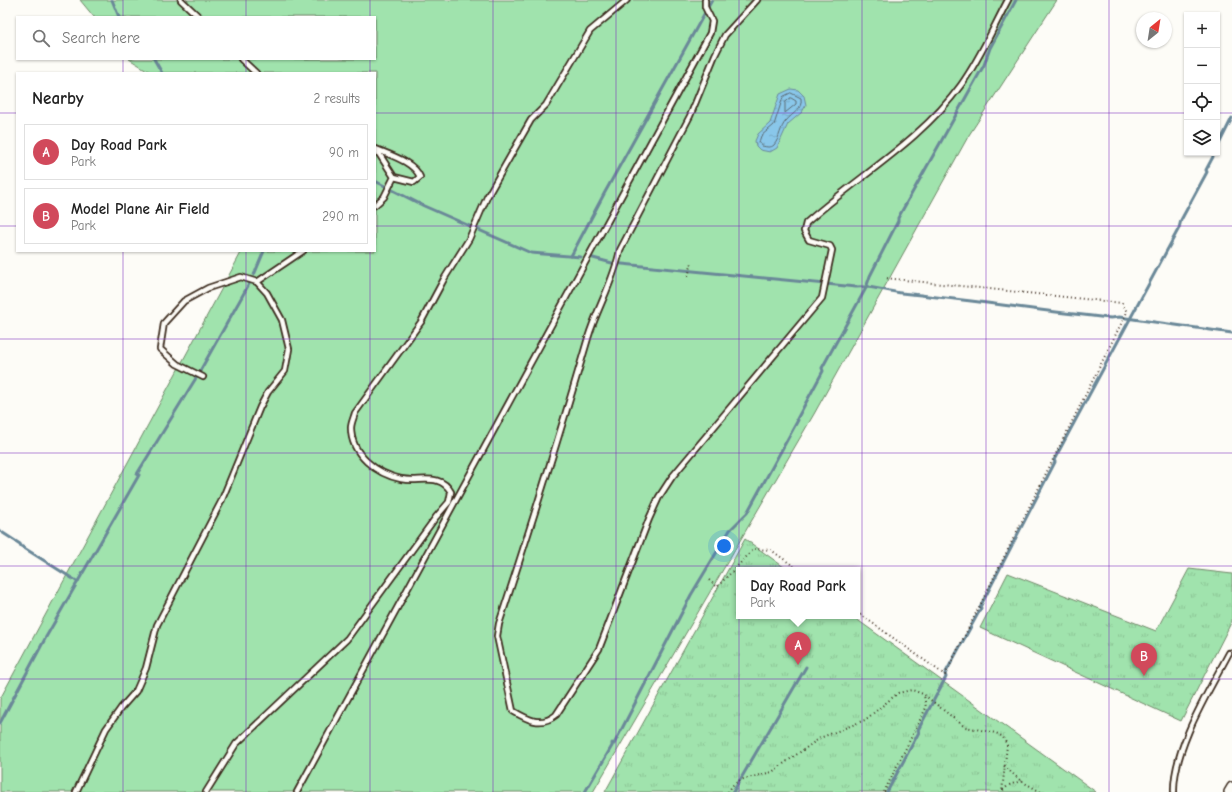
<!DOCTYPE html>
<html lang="en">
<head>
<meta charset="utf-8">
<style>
	:root { --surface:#fff; --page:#f2f2f2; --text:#222; --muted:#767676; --line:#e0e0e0; --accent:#d1495b }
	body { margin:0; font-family:"Comic Neue",sans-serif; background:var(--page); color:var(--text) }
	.controls { position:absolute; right:12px; top:12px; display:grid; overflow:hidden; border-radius:0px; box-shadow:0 1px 3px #0004 }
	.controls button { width:36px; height:36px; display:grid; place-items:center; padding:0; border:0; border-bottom:1px solid var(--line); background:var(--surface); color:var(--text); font:20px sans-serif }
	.compass { position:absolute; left:1136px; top:12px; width:36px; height:36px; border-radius:50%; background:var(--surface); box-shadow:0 1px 3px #0004; rotate:30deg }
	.you { position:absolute; left:724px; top:546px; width:14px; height:14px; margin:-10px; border:3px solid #fff; border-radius:50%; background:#1a73e8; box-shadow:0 0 0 6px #1a73e833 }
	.badge { display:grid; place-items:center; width:26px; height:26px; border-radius:50%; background:var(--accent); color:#fff; font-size:13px; font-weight:700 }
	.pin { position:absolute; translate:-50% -33px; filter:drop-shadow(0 1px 2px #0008) }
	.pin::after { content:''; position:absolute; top:21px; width:14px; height:12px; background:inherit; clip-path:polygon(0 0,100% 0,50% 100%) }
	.popup { position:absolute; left:736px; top:567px; width:124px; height:52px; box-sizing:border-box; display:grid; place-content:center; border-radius:0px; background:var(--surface); filter:drop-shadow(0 1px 3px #0005); font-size:13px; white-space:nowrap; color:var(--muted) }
	.popup b { font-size:15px; color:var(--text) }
	.popup::after { content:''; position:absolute; left:50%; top:100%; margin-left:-8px; border:8px solid transparent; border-top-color:var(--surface) }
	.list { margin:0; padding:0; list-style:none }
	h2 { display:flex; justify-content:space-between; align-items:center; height:52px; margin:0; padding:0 16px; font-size:17px }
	h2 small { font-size:13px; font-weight:400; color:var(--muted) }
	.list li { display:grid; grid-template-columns:26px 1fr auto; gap:12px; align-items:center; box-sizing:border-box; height:56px; margin:0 8px 8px; padding:0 8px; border:1px solid var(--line); border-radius:0px }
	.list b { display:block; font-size:15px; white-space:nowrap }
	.list p { margin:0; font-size:13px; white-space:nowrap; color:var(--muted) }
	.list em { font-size:13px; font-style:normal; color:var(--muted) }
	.icon { flex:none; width:22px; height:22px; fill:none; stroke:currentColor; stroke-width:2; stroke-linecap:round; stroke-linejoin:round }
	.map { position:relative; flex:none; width:1232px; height:792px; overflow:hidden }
	.search { position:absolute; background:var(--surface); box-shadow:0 1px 3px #0004; left:16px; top:16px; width:360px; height:44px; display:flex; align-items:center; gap:10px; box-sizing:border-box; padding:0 14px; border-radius:0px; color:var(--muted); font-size:15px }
	.panel { position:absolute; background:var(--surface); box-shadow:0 1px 3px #0004; left:16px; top:72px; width:360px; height:180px; border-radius:0px }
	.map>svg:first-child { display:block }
	.grass { fill:#a0e3ad; stroke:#6e8666 }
	.park { fill:url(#park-tufts); stroke:#6e8666 }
	.water { fill:url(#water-ripples); stroke:#6a8898 }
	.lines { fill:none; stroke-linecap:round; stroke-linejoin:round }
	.shore { stroke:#5a6970; stroke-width:1 }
	.stream { stroke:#6a8898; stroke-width:3 }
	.service-casing { stroke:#3b2a1e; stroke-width:8 }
	.minor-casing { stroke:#3b2a1e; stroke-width:12 }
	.path { stroke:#3b2a1e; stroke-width:2; stroke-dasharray:1 3; stroke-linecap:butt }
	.service { stroke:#fdfcf7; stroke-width:4.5 }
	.minor { stroke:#fdfcf7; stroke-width:9 }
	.grid { fill:none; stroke:#7b2cbf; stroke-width:1; stroke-opacity:0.55 }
</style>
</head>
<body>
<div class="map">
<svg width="1232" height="792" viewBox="0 0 1232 792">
	<defs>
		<pattern id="park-tufts" width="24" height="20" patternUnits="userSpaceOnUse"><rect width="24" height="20" fill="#a0e3ad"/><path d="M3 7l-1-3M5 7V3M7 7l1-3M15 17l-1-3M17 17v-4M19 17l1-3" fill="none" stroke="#8bc394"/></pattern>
		<pattern id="water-ripples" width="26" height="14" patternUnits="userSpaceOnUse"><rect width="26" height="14" fill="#89c7ea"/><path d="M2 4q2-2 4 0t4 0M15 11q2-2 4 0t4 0" fill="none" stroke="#77abc8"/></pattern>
	</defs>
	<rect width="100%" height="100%" fill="#fdfcf7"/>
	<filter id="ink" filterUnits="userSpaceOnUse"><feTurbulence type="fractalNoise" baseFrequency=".025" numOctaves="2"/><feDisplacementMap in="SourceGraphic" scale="8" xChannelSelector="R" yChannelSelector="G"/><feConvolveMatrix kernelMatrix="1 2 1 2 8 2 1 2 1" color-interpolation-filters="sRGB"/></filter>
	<g filter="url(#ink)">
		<!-- grass -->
		<polygon class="grass" points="80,0 1057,0 969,135 814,414 593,792 0,792 0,699 242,251 375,251 375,73 152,73 129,59 375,59 375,17 94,17"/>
		<!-- park -->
		<g class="park">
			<polygon points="745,539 788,570 739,570 739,616 852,616 1096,792 605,792"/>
			<polygon points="1189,569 1232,574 1232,621 1181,721 980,628 1008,573 1156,631"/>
		</g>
		<!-- water -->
		<polygon class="water" points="791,89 798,90 804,96 806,105 802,112 788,124 777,148 770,152 760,150 756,146 755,141 758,134 770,123 780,94"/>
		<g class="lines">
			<!-- shore -->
			<g class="shore">
				<path d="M791,93l10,5c2,12 -9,15 -15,23 -6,6 -6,17 -12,24 -3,3 -7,2 -12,1l-3,-4 2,-6 13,-11 9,-28z"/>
				<polygon points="791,98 796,101 796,104 785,113 785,103"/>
			</g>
			<!-- stream -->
			<g class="stream">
				<polyline points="112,0 119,17"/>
				<polyline points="154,59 162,73"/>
				<polyline points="1217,148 1232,118"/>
				<polyline points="375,181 424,206 531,253 581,257"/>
				<polyline points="571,256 604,194 712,0"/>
				<path d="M593,258l19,5 244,24c13,-2 30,4 45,6 70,7 140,18 210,25l8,-1 113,16"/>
				<polyline points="254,275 264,251"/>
				<polyline points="0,531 20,544 21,546 78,582"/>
				<polyline points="0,723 46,637 139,475 137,474 196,378 249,284"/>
				<polyline points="585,792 612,746 612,743 614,744 691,595 730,530 747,513 798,420 797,419 823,371 822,368 866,288 870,276 898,221 898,218 984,65 990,48 1016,0"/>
				<polyline points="733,792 806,667"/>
				<polyline points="887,792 919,732 918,730 946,677 945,674 981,608 980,607 1055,462 1054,460 1179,228 1181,220 1207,172 1206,170 1215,153"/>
			</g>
			<defs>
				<g id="service">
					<polyline points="181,0 199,17"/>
					<path d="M757,0l-32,35 -10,20 -25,61 -70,134c-6,31 -23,58 -32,88 -28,96 -58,191 -89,286l-2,12 16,75c15,9 28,16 43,4l43,-66 50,-130 10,-22 13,-20 150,-179 10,-48 -2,-4 -21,-6 -5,-9 2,-8c51,-46 114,-81 155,-138 19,-26 32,-57 47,-85"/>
					<polyline points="241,59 256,73"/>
					<path d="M375,205l9,-8 10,-20 -18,-28c14,6 38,13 44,28l-6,5 -20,-5"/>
					<polyline points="257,282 303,251"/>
					<polyline points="76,792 106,729 121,708 136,691 146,668 157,625 221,502 260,407 268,392 285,371 289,349 282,320 267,293 257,282 241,277 208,288 184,301 164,323 160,349 177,364 203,377"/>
					<path d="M206,792l30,-48 111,-105 89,-122 13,-15 2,-10c-11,-20 -32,-9 -50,-13 -24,-5 -50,-24 -50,-51 0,-5 3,-11 4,-15l66,-91 23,-43 25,-40 18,-42 44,-77 15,-15 44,-74 37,-31"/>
					<polyline points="297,792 710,33 712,21 705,7 705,0"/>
					<path d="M1174,792c-1,-44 35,-101 55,-139"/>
				</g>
				<polyline id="minor" points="1229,792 1232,787"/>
			</defs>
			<!-- service casing -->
			<use href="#service" class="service-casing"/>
			<!-- minor casing -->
			<use href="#minor" class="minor-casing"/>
			<!-- path -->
			<g class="path">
				<polyline points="688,276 692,263"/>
				<polyline points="709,580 717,587 754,549 771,550 799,570"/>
				<polyline points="857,612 945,675 1127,312 1122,303 885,278"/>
				<polyline points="1004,766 1021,781 1041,792"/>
				<polyline points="1003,790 1009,785 1021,781"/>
				<polyline points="728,792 733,785 740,780 772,772 820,738 865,720 898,693 912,690 923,694 965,727 996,733 1003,737 1007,745 1002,792"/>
				<polyline points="884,792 926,708 924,695"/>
			</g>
			<!-- service -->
			<use href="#service" class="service"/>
			<!-- minor -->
			<use href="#minor" class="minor"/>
		</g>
	</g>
	<!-- grid -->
	<path class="grid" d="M123,0v17M246,0v17M370,0v17M493,0v792M616,0v792M739,0v792M862,0v792M986,0v792M1109,0v792M123,59v14M246,59v14M370,59v14M0,113h17M375,113h812M1217,113h15M0,226h17M375,226h857M123,251v541M246,251v541M370,251v541M0,339h1232M0,453h1232M0,566h1232M0,679h1232"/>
</svg>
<div class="controls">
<button>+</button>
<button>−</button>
<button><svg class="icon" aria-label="locate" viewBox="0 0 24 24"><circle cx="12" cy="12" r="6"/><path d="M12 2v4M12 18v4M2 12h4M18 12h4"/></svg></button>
<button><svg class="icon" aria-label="layers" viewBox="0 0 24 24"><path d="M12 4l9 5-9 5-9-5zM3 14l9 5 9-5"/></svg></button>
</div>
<svg class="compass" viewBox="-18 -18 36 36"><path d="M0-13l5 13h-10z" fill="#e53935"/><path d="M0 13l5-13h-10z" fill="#767676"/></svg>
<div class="you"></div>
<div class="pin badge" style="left:798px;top:665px">A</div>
<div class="popup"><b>Day Road Park</b>Park</div>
<div class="pin badge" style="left:1144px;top:676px">B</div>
<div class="search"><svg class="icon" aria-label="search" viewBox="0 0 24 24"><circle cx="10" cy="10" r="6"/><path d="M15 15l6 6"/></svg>Search here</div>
<section class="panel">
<h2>Nearby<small>2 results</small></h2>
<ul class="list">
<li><span class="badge">A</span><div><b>Day Road Park</b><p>Park</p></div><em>90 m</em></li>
<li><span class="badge">B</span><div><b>Model Plane Air Field</b><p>Park</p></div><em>290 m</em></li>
</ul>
</section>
</div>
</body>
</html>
